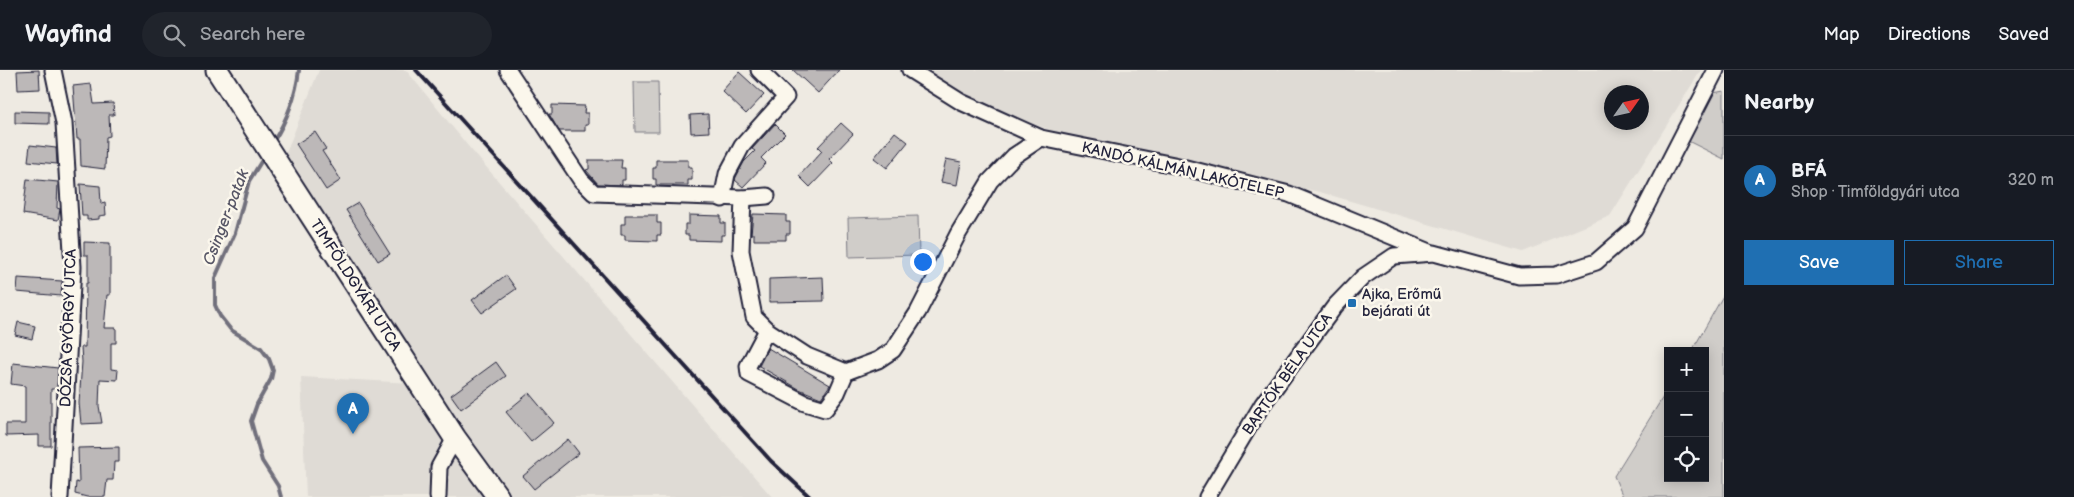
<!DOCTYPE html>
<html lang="en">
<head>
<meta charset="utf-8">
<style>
	:root { --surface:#171b24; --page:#20242c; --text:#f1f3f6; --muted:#9ea1a6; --line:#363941; --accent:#1f6fb2 }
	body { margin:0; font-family:"Balsamiq Sans",sans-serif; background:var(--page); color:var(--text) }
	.controls { position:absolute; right:15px; bottom:15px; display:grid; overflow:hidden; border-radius:0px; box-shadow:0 2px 12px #0003 }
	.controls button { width:45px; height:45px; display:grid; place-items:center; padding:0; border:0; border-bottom:1px solid var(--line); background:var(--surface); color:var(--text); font:25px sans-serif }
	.compass { position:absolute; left:1604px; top:15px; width:45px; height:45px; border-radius:50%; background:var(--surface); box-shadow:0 2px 12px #0003; rotate:56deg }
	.you { position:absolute; left:922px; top:191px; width:18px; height:18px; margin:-12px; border:4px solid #fff; border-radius:50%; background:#1a73e8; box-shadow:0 0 0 8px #1a73e833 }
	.badge { display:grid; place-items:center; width:32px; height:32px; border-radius:50%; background:var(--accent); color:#fff; font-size:16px; font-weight:700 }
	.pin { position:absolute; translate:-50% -41px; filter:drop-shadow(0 1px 2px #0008) }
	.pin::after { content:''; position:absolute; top:26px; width:18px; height:15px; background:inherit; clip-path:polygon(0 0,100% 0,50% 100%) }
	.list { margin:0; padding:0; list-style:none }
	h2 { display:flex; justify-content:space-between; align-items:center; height:65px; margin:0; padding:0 20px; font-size:21px }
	h2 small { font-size:16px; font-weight:400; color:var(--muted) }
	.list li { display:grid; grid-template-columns:32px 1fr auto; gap:15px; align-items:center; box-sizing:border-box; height:90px; padding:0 20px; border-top:1px solid var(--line) }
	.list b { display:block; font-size:19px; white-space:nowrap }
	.list p { margin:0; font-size:16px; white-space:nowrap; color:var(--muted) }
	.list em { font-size:16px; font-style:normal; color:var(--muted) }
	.actions { display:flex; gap:10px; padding:15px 20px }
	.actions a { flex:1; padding:11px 0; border:1px solid var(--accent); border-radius:0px; text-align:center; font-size:18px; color:var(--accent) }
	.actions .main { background:var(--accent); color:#fff }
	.icon { flex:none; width:28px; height:28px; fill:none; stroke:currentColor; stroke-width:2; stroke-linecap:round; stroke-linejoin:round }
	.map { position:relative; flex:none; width:1724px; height:427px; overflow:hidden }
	header { display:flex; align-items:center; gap:30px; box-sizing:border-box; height:70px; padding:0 25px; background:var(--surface); border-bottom:1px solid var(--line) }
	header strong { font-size:24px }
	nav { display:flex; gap:28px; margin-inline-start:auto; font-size:18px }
	.search { width:350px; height:45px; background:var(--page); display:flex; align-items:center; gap:12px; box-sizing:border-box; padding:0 18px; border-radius:28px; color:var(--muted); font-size:19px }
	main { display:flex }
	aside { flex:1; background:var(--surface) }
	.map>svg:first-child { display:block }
	.built { fill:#dfdbd5; fill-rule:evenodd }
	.green { fill:#d0cdc9; stroke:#797882 }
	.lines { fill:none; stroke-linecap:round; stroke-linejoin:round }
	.stream { stroke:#716f7c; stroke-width:4 }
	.building { fill:#bcb8b8; stroke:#22223b }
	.minor-casing { stroke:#22223b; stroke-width:19 }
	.secondary-casing { stroke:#22223b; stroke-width:25 }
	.minor { stroke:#fbf7ec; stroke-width:15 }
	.secondary { stroke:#fbf7ec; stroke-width:21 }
	.rail { stroke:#22223b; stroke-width:4 }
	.poi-dot { fill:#1f6fb2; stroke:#fbf7ec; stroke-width:2 }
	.labels { text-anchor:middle; stroke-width:5; stroke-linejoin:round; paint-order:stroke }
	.street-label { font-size:15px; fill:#22223b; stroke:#fbf7ec }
	.poi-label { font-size:15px; fill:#22223b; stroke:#fbf7ec; text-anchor:start }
	.water-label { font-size:16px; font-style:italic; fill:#575666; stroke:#fbf7ec }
</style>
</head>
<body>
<header>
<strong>Wayfind</strong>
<div class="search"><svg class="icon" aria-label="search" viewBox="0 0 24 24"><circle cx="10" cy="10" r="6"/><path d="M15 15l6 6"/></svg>Search here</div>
<nav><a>Map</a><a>Directions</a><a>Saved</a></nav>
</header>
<main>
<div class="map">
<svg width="1724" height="427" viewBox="0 0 1724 427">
	<rect width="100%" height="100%" fill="#eeeae2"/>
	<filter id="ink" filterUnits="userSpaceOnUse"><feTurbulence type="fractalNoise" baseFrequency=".02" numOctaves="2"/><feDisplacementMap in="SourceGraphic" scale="10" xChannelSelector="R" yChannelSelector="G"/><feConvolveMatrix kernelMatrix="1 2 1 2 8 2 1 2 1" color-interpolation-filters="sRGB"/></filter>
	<g filter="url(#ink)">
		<!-- built -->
		<g class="built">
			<polygon points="319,0 406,0 468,76 772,427 306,427 301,307 431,314 286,83"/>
			<path d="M924,0h777l-91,146 -87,36 -203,-60 -233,-48 -129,-49zM1612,22h30v30h-30z"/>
		</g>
		<!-- green -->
		<g class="green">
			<polygon points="634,12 658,12 659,62 635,62"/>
			<polygon points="1724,21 1724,89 1688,71 1713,23"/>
			<polygon points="918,146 919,185 849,187 848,148"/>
			<polygon points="1724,224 1724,427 1623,427 1614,406 1668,319 1668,408 1705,408 1705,281 1692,281"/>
		</g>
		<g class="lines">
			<!-- stream -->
			<g class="stream">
				<path d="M273,72c14,-22 23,-46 26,-72"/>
				<polyline points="264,87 249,111 235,163 215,208 215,235 220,246 231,260 261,278 269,289 273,300 271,309 257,334 251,351 262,391 278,416 281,427"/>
			</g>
		</g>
		<!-- building -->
		<g class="building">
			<polygon points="39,0 40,19 18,20 17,1"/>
			<polygon points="793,0 839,0 818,23"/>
			<polygon points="739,2 764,25 746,44 722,21"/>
			<polygon points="91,14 94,34 113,33 114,45 109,45 110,66 106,67 105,99 81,96 80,69 77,69 73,16"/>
			<polygon points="552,35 585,36 584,43 588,43 588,55 585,55 585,61 559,61 549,44 552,44"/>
			<polygon points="15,41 49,42 49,54 15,53"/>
			<polygon points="708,44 709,62 691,63 690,45"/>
			<polygon points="841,53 853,64 829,89 833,93 810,117 799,106 822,81 818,77"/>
			<polygon points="775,54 785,64 761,88 766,93 743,117 735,110 736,107 744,92 755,81 752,79"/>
			<polygon points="315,62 326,79 322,81 341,110 326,120 296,74"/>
			<polygon points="895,62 908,72 887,98 874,88"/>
			<polygon points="30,75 56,78 57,94 28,91"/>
			<polygon points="946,89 961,92 957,115 941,112"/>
			<polygon points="589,90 622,90 621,98 625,98 625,110 622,110 622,115 598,114 586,100 589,99"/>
			<polygon points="656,90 688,90 688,97 692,97 692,110 688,110 688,115 656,115 656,109 653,109 653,98 656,98"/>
			<polygon points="27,109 58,112 57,138 60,139 58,150 23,144"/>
			<polygon points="80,114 100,116 101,134 105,133 106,145 99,146 99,149 87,150 87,146 82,146"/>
			<polygon points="358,133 390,184 378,191 346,140"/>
			<polygon points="753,144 786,145 786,152 790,152 790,164 786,164 786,170 754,170 754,164 751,164"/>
			<polygon points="625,145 657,145 657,153 661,153 661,165 657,165 657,171 625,170 625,165 621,165 621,154 625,154"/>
			<polygon points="689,145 721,146 721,153 725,153 725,165 721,165 721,171 689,170 689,165 685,165 685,154 689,154"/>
			<polygon points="84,172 110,173 110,225 107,225 104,258 116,258 116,273 111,273 111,299 118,300 117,310 100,309 99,336 102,353 81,354 79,333 82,292 81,277 85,277 86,213 88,213 88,185 84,185"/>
			<polygon points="506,205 516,219 482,243 472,230"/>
			<polygon points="823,207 824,231 769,232 769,209"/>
			<polygon points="18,208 62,211 61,226 17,222"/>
			<polygon points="18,252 35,256 32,269 15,265"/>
			<polygon points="768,278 830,315 821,328 799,319 759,296"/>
			<polygon points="496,292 506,306 461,339 451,325"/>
			<polygon points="13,293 58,298 57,319 51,319 51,376 39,376 39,365 6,366 6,354 25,354 25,316 11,314"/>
			<polygon points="529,323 554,353 531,372 506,342"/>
			<polygon points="568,369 579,383 534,419 523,406"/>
			<polygon points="119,377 119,392 114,392 113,410 107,410 105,427 87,427 75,424 76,412 79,413 78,378"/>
		</g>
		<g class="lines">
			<defs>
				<g id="minor">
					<polyline points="53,0 64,53 73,197 60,427"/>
					<polyline points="508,0 581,110 594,123 743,128 741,181 754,247 767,260 807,286 846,302 878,290 893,280 918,242 958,164 990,111 1014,86 1041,68"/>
					<polyline points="910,0 961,32 1041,68 1174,95 1289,124 1430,182"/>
					<polyline points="743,128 767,126"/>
					<polyline points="722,129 727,104 742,76 786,27 759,0"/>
					<polyline points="767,260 748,296 749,304 805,333 825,339 837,323 846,302"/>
					<polyline points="438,427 439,397 455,368"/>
					<polyline points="1207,427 1262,335 1335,236 1363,207 1394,186 1434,183 1519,206 1556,205 1596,192 1635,158 1716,0"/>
				</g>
				<polyline id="secondary" points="217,0 455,368 498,427"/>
			</defs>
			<!-- minor casing -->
			<use href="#minor" class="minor-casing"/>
			<!-- secondary casing -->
			<use href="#secondary" class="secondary-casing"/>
			<!-- minor -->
			<use href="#minor" class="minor"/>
			<!-- secondary -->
			<use href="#secondary" class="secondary"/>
			<!-- rail -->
			<polyline class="rail" points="416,0 771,391 810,427"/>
		</g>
	</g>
	<!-- markers -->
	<rect class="poi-dot" x="1347" y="228" width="10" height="10" rx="2.5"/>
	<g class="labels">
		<!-- street labels -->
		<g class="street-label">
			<text transform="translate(1183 100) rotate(13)" y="5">KANDÓ KÁLMÁN LAKÓTELEP</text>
			<text transform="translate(356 215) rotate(57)" y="5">TIMFÖLDGYÁRI UTCA</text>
			<text transform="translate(68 258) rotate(-88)" y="5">DÓZSA GYÖRGY UTCA</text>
			<text transform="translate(1287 304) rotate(-55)" y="5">BARTÓK BÉLA UTCA</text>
		</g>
		<!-- poi labels -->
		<g class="poi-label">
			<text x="1362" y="229">Ajka, Erőmű<tspan x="1362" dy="17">bejárati út</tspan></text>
		</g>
		<!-- water labels -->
		<g class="water-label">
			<text transform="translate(225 147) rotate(-69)" y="6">Csinger-patak</text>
		</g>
	</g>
</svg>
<div class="controls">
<button>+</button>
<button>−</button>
<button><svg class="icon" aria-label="locate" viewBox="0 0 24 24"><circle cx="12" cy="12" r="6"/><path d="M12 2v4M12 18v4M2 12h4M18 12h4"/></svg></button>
</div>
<svg class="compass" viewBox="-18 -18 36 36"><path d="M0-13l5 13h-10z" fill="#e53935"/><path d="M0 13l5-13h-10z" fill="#9ea1a6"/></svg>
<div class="you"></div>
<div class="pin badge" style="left:353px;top:364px">A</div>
</div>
<aside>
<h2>Nearby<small></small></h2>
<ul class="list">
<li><span class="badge">A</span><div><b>BFÁ</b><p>Shop · Timföldgyári utca</p></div><em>320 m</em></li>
</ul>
<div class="actions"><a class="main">Save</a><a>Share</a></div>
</aside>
</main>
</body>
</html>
